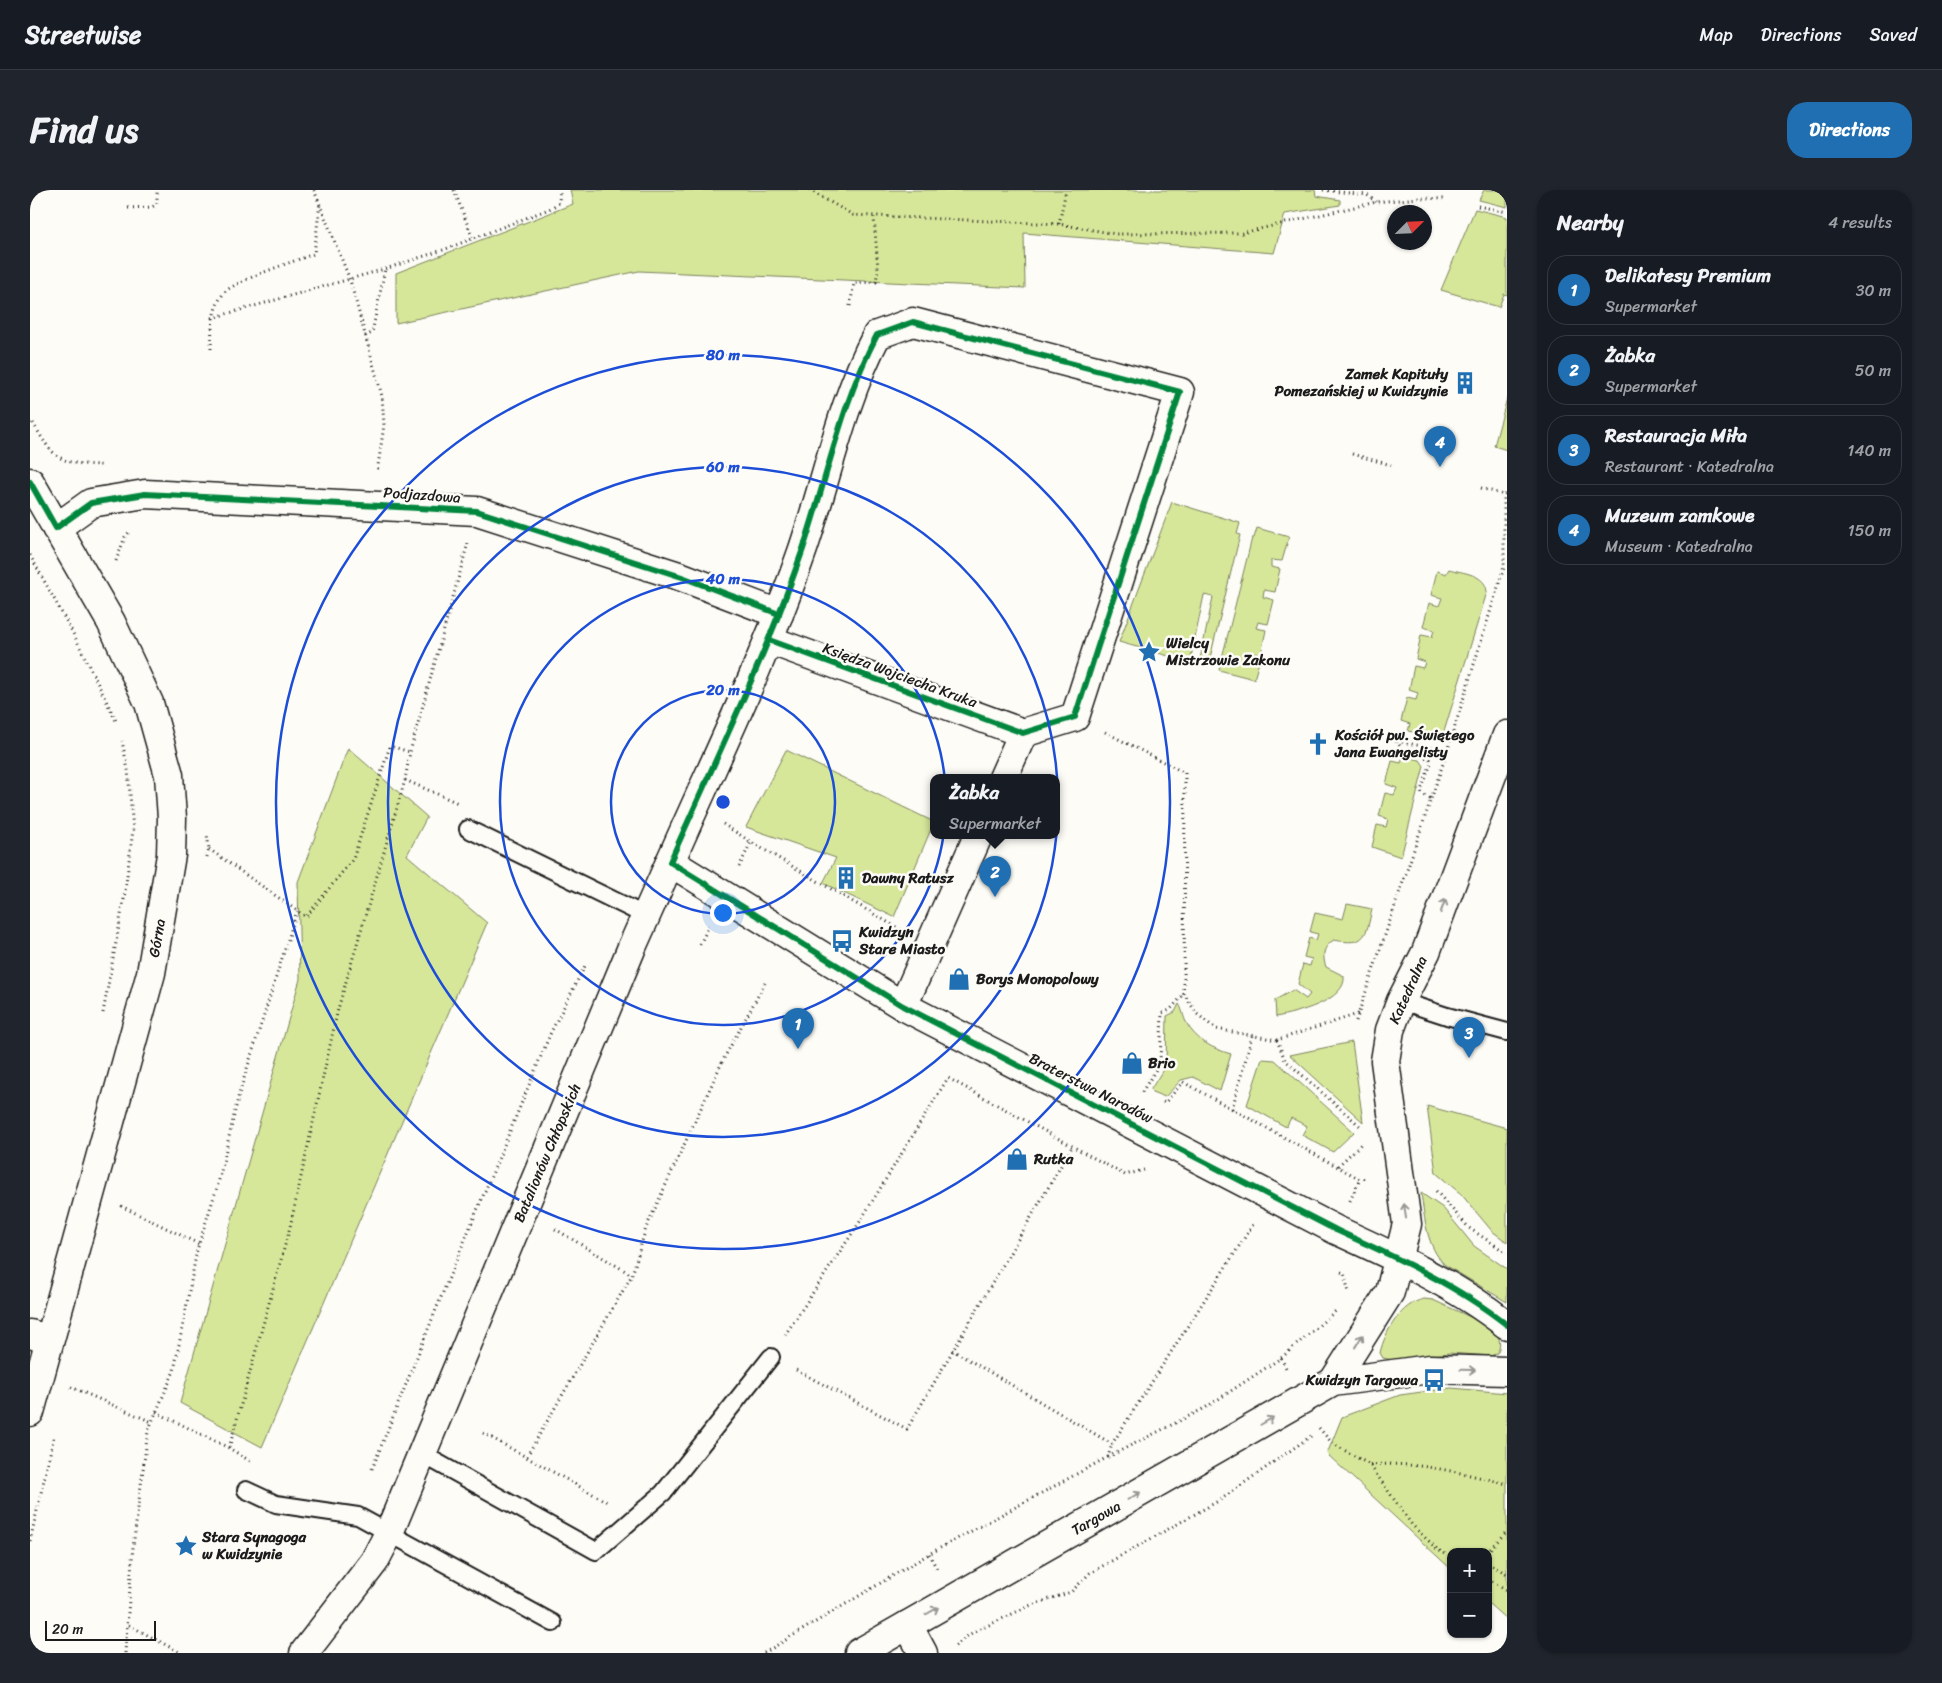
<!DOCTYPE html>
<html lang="en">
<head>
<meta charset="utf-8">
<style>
	:root { --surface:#171b24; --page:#20242c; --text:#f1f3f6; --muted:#9ea1a6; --line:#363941; --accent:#1f6fb2 }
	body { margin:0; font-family:Sriracha,sans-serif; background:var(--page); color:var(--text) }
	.controls { position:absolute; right:15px; bottom:15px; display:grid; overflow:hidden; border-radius:10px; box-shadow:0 1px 4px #0004 }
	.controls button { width:45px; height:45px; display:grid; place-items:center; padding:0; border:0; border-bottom:1px solid var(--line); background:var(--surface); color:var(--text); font:25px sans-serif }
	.compass { position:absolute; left:1357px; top:15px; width:45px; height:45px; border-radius:50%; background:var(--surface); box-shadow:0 1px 4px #0004; rotate:66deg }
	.scale { position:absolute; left:15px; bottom:12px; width:111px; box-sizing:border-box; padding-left:5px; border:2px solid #1c1c1c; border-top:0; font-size:14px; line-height:18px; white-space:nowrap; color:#1c1c1c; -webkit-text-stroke:4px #fdfcf7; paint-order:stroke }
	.you { position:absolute; left:692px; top:722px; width:18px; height:18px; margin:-12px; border:4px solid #fff; border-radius:50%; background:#1a73e8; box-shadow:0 0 0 8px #1a73e833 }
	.badge { display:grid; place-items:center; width:32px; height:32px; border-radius:50%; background:var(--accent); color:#fff; font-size:16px; font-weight:700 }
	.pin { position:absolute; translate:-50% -41px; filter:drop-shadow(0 1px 2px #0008) }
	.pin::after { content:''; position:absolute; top:26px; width:18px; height:15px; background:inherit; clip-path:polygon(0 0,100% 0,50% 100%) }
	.popup { position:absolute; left:900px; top:584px; width:130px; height:65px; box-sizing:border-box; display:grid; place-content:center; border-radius:10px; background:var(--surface); filter:drop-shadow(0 1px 4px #0005); font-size:16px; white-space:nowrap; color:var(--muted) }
	.popup b { font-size:19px; color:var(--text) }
	.popup::after { content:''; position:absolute; left:50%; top:100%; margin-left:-10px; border:10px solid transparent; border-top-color:var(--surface) }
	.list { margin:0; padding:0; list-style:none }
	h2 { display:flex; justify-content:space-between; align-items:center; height:65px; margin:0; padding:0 20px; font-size:21px }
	h2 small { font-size:16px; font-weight:400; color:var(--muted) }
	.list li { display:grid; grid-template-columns:32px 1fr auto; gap:15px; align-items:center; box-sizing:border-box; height:70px; margin:0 10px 10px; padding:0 10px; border:1px solid var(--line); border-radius:20px }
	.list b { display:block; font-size:19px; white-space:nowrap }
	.list p { margin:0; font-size:16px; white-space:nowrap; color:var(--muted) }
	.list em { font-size:16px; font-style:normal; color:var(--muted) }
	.map { position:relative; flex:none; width:1477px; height:1463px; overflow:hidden; border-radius:20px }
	header { display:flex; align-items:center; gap:30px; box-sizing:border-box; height:70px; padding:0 25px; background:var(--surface); border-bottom:1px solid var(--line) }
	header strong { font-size:24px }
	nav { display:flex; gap:28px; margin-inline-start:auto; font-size:18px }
	.intro { display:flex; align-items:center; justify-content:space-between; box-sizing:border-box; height:120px; padding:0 30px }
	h1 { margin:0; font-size:35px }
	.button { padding:12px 22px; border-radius:20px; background:var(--accent); color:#fff; font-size:18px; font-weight:700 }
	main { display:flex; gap:30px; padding:0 30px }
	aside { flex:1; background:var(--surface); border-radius:20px; box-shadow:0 1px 4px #0004 }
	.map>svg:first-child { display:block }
	.green { fill:#d7e79a; stroke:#7a825b }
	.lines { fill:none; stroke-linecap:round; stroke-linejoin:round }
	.service-casing { stroke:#1c1c1c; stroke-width:20 }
	.minor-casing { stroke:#1c1c1c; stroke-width:31 }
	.tertiary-casing { stroke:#1c1c1c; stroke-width:31 }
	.path { stroke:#1c1c1c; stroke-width:3; stroke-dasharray:1 4; stroke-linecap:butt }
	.service { stroke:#fdfcf7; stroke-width:16 }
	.minor { stroke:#fdfcf7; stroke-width:28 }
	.tertiary { stroke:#fdfcf7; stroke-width:28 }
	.cycleway-casing { stroke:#fdfcf7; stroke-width:9 }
	.cycleway { stroke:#00873e; stroke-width:6 }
	.oneway { stroke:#989794 }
	.ring { fill:none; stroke:#1d4ed8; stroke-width:2.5 }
	.labels { text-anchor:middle; stroke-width:5; stroke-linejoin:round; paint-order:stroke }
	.poi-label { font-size:15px; font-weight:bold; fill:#1c1c1c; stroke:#fdfcf7; text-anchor:start }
	.street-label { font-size:15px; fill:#1c1c1c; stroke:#fdfcf7 }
	.centre { fill:#1d4ed8; stroke:#fdfcf7; stroke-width:2.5 }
	.ring-label { font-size:15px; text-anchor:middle; font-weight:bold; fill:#1d4ed8; stroke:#fdfcf7; stroke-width:5; stroke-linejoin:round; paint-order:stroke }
</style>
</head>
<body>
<header>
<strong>Streetwise</strong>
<nav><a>Map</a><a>Directions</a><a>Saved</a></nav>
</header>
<div class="intro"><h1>Find us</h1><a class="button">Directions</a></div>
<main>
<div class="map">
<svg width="1477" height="1463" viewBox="0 0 1477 1463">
	<rect width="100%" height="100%" fill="#fdfcf7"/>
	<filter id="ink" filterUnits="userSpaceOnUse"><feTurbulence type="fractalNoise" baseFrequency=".02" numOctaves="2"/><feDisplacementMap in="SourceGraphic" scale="10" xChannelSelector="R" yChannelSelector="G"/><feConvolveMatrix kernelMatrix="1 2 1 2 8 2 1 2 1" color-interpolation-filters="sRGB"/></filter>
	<g filter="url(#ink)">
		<!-- green -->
		<g class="green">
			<polygon points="540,0 1285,0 1286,6 1310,10 1310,15 1255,24 1244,63 994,43 995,98 609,81 366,133 366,83 543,14"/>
			<polygon points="1454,0 1477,0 1477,17 1449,10"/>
			<polygon points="1445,19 1477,27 1477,105 1474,104 1469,117 1411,100"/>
			<polygon points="1477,208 1477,260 1464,256"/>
			<polygon points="1142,312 1210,333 1207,344 1210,345 1178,476 1169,474 1183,407 1174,405 1160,472 1089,452"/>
			<polygon points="1227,338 1259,347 1252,371 1241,370 1241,377 1250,379 1245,402 1234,400 1233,407 1244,410 1238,434 1228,432 1226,438 1236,440 1231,464 1220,463 1219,470 1229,472 1224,489 1189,480 1222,348 1224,348"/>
			<path d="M1419,379c14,4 37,5 38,23l-45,146 -34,-7 2,-7 -9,-3 6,-23 9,2 2,-7 -9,-3 5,-24 9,2 2,-6 -9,-3 5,-24 11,2 2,-7 -11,-3 6,-24 10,3 3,-8 -11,-3 6,-24 9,3z"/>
			<polygon points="318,558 397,627 377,665 457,733 232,1257 150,1213 270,789 268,692"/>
			<polygon points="756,560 904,632 864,727 793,693 806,668 716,637"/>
			<polygon points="1373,566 1390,570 1394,576 1371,667 1342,657 1347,635 1356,637 1358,629 1349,626 1355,603 1364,605 1367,598 1356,594 1362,571 1371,573"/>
			<path d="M1317,714l25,5c-6,28 -7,37 -38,31 -11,6 -12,16 -8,27l18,9c3,25 -49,37 -68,41l-1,-17 18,-10 13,9 4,-5 -12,-10 5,-20 7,2 2,-7 -8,-2 5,-19 7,2 2,-6 -8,-2 5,-19 28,6z"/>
			<path d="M1149,814c3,4 4,12 7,18 9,18 27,27 45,32l-11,37 -27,-14 -12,3 -16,17 -13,-5 -1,-3 15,-24 1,-49 8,-4z"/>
			<polygon points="1322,852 1333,932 1260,865"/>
			<polygon points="1232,869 1245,870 1324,942 1303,962 1272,945 1277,936 1261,928 1256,937 1217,915"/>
			<polygon points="1397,916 1477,938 1477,1052 1462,1041 1431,1004 1406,983"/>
			<path d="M1391,1003l22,15 31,38 33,23v33l-62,-37c-19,-19 -20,-46 -24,-72z"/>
			<path d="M1394,1109l9,1 57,26c8,7 13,17 7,27l-6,3 -42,-3 -56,7 -10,-2 -3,-5c5,-22 21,-49 44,-54z"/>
			<polygon points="1421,1198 1477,1203 1477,1430 1458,1413 1458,1362 1421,1362 1421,1379 1297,1264 1312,1227 1370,1205"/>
		</g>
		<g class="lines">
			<defs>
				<g id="service">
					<polyline points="438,639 616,726"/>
					<polyline points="1371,811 1417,826 1477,842"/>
					<polyline points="392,1264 566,1361 633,1303 741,1167"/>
					<polyline points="216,1300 246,1314 328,1326 523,1433"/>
				</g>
				<g id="minor">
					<polyline points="26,338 61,313 115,304 447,321 652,387 749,424"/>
					<polyline points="739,450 993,543"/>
					<polyline points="973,588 993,543"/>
					<path d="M640,672c46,-104 96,-206 133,-313 24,-71 39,-148 74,-214l36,-13 267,70 -105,325 -52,16"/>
					<polyline points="873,816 948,646"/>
					<polyline points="0,1144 18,1149"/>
					<polyline points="1303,1192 1360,1102 1377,1034 1355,871 1360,840 1371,811 1396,762 1477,545"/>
					<polyline points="878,1435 893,1463"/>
					<polyline points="829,1463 1303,1192 1400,1179 1477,1181"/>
				</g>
				<g id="tertiary">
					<polyline points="0,292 81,432 119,513 139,585 142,628 141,665 121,783 0,1222"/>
					<path d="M274,1463l70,-91 15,-29 243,-586 38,-85 233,144 433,224c57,26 121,55 171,95"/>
				</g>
			</defs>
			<!-- service casing -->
			<use href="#service" class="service-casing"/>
			<!-- minor casing -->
			<use href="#minor" class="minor-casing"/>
			<!-- tertiary casing -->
			<use href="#tertiary" class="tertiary-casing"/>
			<!-- path -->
			<g class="path">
				<polyline points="284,0 320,90 352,206 354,235 347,283"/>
				<polyline points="424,0 443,49"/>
				<polyline points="779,0 823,25 1029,34 1086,44 1212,43 1346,12 1389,8 1416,9"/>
				<polyline points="1293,0 1337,5 1346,12"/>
				<polyline points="1448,16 1477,22"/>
				<polyline points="98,18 122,17 127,14 127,0"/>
				<polyline points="1029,34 1036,0"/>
				<polyline points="820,116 824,93 846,92 848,79 844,27"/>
				<polyline points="182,128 355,79 413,60 519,19 529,13 530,0"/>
				<polyline points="335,146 342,143 355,79"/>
				<path d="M181,159c1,-20 0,-38 12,-55 8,-12 74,-34 91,-40l6,-51"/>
				<path d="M0,233l2,-2c22,39 27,43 72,44"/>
				<polyline points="1322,264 1361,275"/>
				<polyline points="1451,298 1474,305"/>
				<polyline points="0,365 45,447 87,533"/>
				<polyline points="86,371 95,347 100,341"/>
				<polyline points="1075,542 1155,583 1154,804 1167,824 1186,839 1247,850 1328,824"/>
				<polyline points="1366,551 1374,561 1400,569 1401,573 1391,601 1392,604 1401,609"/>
				<polyline points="1367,551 1417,561"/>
				<polyline points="375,590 428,613"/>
				<polyline points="693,634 721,652"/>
				<polyline points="179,659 276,727 323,669 360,556 380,562"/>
				<polyline points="177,667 179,659 177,644"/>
				<polyline points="709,677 721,652 871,740"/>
				<polyline points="670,754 679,736"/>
				<polyline points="73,823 94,709 103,640 98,580 92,551"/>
				<polyline points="1326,831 1417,562 1474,377 1474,305 1477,302"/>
				<polyline points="1247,850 1255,870 1330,936"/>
				<polyline points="1112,902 1130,873 1132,823 1140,820 1154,804"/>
				<polyline points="1133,912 1135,913 1153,892 1330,989 1337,988"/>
				<polyline points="1202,919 1222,846"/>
				<polyline points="1308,976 1332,953"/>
				<polyline points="1406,1001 1439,1038 1477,1063"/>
				<polyline points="1320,1011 1330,989"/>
				<polyline points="91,1016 169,1054"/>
				<polyline points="525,1039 602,1085"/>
				<polyline points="1311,1082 1314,1083 1319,1103"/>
				<polyline points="755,1145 829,1033 918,888 1095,985 1114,980"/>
				<polyline points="922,1160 1082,1254 1224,1033"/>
				<polyline points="1251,1168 1257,1180"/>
				<polyline points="766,1180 877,1239 1042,957"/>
				<polyline points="41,1197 122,1232"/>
				<polyline points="126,1222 199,1258"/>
				<polyline points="1289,1238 1302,1253 1340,1275 1382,1335 1408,1360 1421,1367"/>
				<polyline points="453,1243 579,1313"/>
				<polyline points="497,1266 602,1085 616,1038 693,870 735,793"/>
				<polyline points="1078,1267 1175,1218 1251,1168 1308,1119"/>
				<polyline points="220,1271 199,1258 260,1037 308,819 375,590 380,562 438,353"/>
				<path d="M1340,1275c46,-4 93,8 137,19"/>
				<polyline points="342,1279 409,1112 521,842 555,776"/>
				<polyline points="0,1351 24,1246"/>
				<polyline points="1457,1362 1477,1341"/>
				<polyline points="899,1364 907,1379"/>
				<polyline points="1458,1373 1477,1384"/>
				<polyline points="1458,1389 1477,1400"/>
				<polyline points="99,1435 151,1463"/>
				<polyline points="925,1456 940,1444 999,1416 1041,1402 1060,1383 1190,1310 1281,1246"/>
				<polyline points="95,1463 103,1357 118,1241 144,1181 167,1060 188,994 209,904 267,721"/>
				<polyline points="734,1463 899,1364 1078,1267 1082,1254"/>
			</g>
			<!-- service -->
			<use href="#service" class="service"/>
			<!-- minor -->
			<use href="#minor" class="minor"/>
			<!-- tertiary -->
			<use href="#tertiary" class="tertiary"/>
			<defs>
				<g id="cycleway">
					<polyline points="0,292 26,338 61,313 115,304 447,321 652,387 749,424"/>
					<path d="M739,450l254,93 52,-16 105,-325 -267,-70 -36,13c-35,66 -50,143 -74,214 -37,107 -87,209 -133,313l233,144 433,224c57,26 121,55 171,95"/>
				</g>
			</defs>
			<!-- cycleway casing -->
			<use href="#cycleway" class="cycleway-casing"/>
			<!-- cycleway -->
			<use href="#cycleway" class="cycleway"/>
		</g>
		<!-- one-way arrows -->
		<defs><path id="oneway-shaft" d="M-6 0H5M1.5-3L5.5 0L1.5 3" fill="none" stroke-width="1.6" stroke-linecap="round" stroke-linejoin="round" transform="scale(1.25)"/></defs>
		<g class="oneway">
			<use href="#oneway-shaft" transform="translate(1413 716) rotate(-70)"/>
			<use href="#oneway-shaft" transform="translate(1375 1021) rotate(-98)"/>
			<use href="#oneway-shaft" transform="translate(1329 1151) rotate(-58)"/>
			<use href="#oneway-shaft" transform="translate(1438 1180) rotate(1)"/>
			<use href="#oneway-shaft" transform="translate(1237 1231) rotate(-30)"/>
			<use href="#oneway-shaft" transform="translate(1104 1306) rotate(-30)"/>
			<use href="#oneway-shaft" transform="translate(902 1421) rotate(-30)"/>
		</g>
	</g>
	<!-- distance rings -->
	<g class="ring">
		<circle cx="693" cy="612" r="112"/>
		<circle cx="693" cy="612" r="223"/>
		<circle cx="693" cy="612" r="335"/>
		<circle cx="693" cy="612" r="447"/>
	</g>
	<!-- icons -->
	<defs>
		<symbol id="building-bare" viewBox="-9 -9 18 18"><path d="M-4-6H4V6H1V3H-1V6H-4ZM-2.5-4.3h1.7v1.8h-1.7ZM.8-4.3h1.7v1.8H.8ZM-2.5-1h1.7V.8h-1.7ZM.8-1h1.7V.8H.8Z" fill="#1f6fb2" stroke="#fdfcf7" stroke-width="2.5" paint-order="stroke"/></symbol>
		<symbol id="sight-bare" viewBox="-9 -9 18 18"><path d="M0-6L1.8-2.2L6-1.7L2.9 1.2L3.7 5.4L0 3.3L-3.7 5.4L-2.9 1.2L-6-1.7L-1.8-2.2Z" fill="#1f6fb2" stroke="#fdfcf7" stroke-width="2.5" paint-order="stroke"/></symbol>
		<symbol id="church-bare" viewBox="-9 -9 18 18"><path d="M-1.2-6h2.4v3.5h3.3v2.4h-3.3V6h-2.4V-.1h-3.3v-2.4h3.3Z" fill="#1f6fb2" stroke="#fdfcf7" stroke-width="2.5" paint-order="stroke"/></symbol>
		<symbol id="bus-bare" viewBox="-9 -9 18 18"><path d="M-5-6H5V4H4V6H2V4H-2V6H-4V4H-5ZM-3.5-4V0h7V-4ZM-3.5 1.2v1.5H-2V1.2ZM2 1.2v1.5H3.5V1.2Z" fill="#1f6fb2" stroke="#fdfcf7" stroke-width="2.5" paint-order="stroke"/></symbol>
		<symbol id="shop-bare" viewBox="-9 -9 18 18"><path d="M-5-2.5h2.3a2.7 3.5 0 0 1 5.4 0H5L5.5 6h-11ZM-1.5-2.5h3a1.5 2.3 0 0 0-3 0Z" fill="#1f6fb2" stroke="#fdfcf7" stroke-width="2.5" paint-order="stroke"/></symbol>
	</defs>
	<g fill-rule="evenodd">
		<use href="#building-bare" x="1419" y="177" width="32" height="32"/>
		<use href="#sight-bare" x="1103" y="446" width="32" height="32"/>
		<use href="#church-bare" x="1272" y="538" width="32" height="32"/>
		<use href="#building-bare" x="800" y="672" width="32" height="32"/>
		<use href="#bus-bare" x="796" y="735" width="32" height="32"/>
		<use href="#shop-bare" x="913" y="773" width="32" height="32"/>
		<use href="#shop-bare" x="1086" y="857" width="32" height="32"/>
		<use href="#shop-bare" x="971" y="953" width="32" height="32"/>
		<use href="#bus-bare" x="1388" y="1174" width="32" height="32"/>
		<use href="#sight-bare" x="140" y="1340" width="32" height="32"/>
	</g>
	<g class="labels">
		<!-- poi labels -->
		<g class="poi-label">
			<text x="1418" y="189" text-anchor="end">Zamek Kapituły<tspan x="1418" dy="17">Pomezańskiej w Kwidzynie</tspan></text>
			<text x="1136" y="458">Wielcy<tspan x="1136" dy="17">Mistrzowie Zakonu</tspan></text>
			<text x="1305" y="550">Kościół pw. Świętego<tspan x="1305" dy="17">Jana Ewangelisty</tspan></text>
			<text x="832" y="693">Dawny Ratusz</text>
			<text x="829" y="747">Kwidzyn<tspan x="829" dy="17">Stare Miasto</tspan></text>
			<text x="946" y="794">Borys Monopolowy</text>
			<text x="1118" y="878">Brio</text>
			<text x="1004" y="974">Rutka</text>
			<text x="1388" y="1195" text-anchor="end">Kwidzyn Targowa</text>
			<text x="172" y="1352">Stara Synagoga<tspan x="172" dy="17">w Kwidzynie</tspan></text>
		</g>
		<!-- street labels -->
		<g class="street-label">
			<text transform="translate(392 305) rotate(4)" y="5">Podjazdowa</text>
			<text transform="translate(870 485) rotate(20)" y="5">Księdza Wojciecha Kruka</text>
			<text transform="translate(127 748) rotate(-80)" y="5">Górna</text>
			<text transform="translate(1378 800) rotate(-66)" y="5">Katedralna</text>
			<text transform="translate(1061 898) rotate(27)" y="5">Braterstwa Narodów</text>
			<text transform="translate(517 963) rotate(-67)" y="5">Batalionów Chłopskich</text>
			<text transform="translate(1066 1328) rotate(-30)" y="5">Targowa</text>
		</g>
	</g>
	<circle cx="693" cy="612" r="8" class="centre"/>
	<g class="ring-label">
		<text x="693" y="170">80 m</text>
		<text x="693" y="282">60 m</text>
		<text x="693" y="394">40 m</text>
		<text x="693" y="505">20 m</text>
	</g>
</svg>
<div class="controls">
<button>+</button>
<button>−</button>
</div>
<svg class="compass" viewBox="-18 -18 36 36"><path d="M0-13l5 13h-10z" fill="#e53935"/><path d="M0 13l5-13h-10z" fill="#9ea1a6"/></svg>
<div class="scale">20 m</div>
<div class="you"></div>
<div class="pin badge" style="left:768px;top:859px">1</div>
<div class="pin badge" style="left:965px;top:707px">2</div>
<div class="popup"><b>Żabka</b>Supermarket</div>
<div class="pin badge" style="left:1439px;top:868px">3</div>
<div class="pin badge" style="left:1410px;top:277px">4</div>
</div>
<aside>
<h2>Nearby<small>4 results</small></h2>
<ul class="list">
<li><span class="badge">1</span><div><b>Delikatesy Premium</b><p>Supermarket</p></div><em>30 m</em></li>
<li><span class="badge">2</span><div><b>Żabka</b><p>Supermarket</p></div><em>50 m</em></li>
<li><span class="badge">3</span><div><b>Restauracja Miła</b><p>Restaurant · Katedralna</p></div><em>140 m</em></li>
<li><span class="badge">4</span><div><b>Muzeum zamkowe</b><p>Museum · Katedralna</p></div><em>150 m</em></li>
</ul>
</aside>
</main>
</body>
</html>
